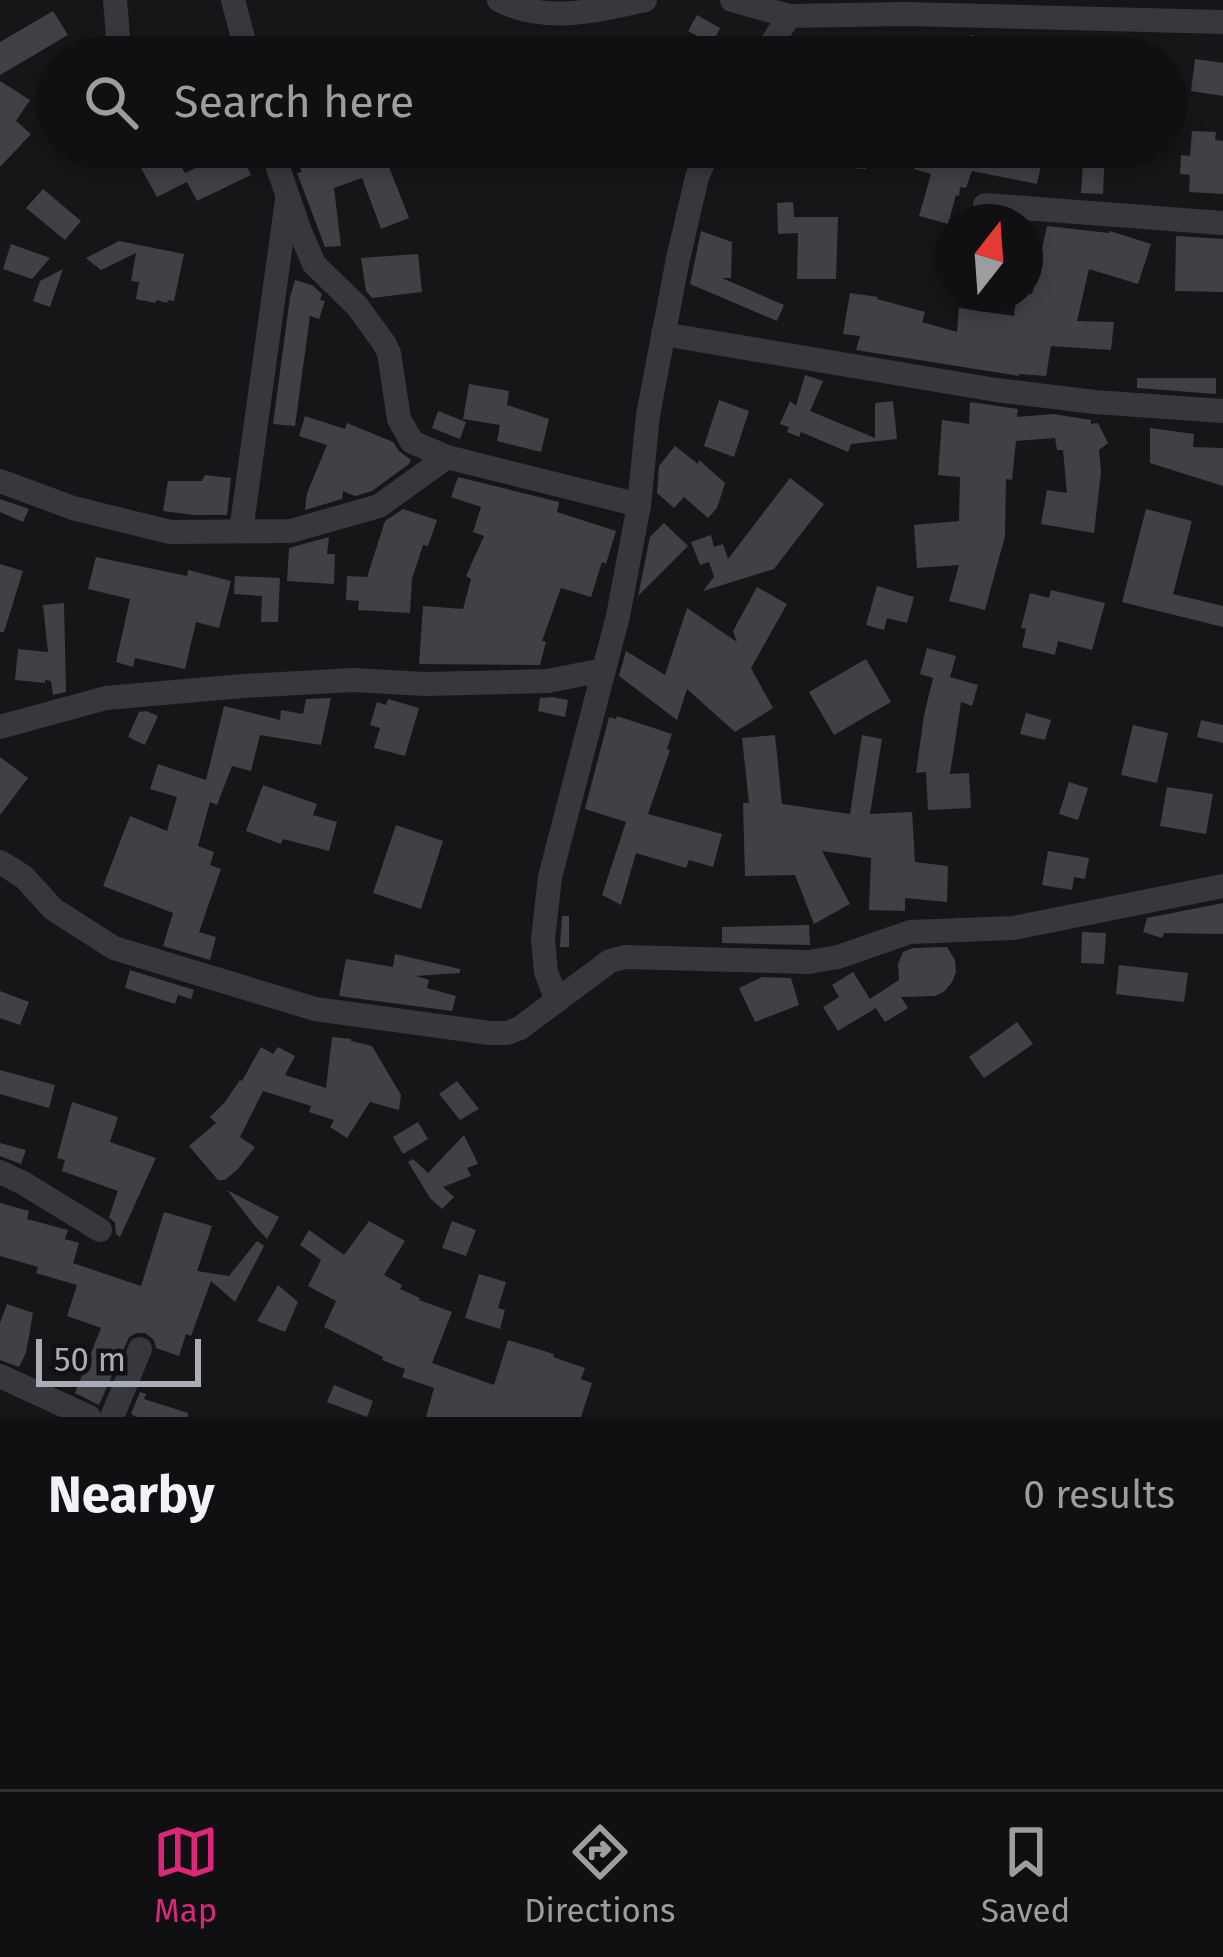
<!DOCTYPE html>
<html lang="en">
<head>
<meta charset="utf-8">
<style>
	:root { --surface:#101012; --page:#19191b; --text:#f1f3f6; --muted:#9c9d9f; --line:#303032; --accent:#db2777 }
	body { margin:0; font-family:"Fira Sans",sans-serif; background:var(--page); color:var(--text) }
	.compass { position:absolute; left:935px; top:204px; width:108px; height:108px; border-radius:50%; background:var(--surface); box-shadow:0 6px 18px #0003; rotate:17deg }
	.scale { position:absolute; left:36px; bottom:30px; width:165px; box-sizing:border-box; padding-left:12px; border:6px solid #a8adb8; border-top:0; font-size:33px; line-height:42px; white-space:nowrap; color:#a8adb8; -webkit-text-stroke:9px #111113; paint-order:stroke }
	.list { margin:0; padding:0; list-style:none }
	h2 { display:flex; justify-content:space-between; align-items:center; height:156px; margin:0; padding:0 48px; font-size:51px }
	h2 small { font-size:39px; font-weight:400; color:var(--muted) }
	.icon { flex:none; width:66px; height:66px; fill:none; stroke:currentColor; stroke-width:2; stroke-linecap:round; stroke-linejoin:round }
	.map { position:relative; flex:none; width:1223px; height:1417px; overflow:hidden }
	.search { position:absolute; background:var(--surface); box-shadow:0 6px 18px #0003; left:36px; right:36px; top:36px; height:132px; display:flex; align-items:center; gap:30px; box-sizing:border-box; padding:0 42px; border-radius:66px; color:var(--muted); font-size:45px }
	.sheet { height:372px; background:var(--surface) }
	nav { display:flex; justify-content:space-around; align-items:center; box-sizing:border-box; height:168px; border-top:3px solid var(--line); background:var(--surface); font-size:33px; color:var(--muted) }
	nav a { display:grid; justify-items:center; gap:6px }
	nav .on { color:var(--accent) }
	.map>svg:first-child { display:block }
	.building { fill:#404145 }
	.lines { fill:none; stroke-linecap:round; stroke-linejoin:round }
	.street { stroke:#37383d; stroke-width:24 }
</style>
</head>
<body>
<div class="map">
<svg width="1223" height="1417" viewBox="0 0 1223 1417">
	<rect width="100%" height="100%" fill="#161618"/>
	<!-- building -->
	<g class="building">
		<polygon points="53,11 68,35 0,75 0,42"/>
		<polygon points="697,15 720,28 712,44 688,31"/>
		<polygon points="971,35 994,39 991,57 935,57 935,40 970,41"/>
		<polygon points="1195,59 1223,63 1223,96 1191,91"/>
		<polygon points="0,81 30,100 16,121 31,134 0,167"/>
		<polygon points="1192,131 1216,132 1215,140 1223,141 1223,194 1189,192 1190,175 1180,174 1181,155 1190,156"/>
		<polygon points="382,147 395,147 398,165 389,167 409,218 381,229 362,178 334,188 341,246 325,247 297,173 302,172 300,168 342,153"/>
		<polygon points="772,147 870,147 866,169 772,163"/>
		<polygon points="920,147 1045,147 1037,184 972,171 966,188 960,187 959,196 956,195 948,224 919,216 931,174 914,169"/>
		<polygon points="1084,147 1105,147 1103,194 1081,193"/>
		<polygon points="238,148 251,175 197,201 187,182 157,197 141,168 172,151 185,173"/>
		<polygon points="43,189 81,221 65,240 26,208"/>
		<polygon points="793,202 794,217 838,217 836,279 797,279 798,233 778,234 777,203"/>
		<polygon points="1047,226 1109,233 1110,231 1151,244 1138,284 1089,269 1077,321 1114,322 1111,350 1051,346 1046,376 1019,374 1019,376 856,350 860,336 843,334 850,293 878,297 877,299 925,312 922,322 957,332 959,308 1014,316 1017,294 1032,294"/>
		<polygon points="701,231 732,242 731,278 722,278 784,305 777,321 690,284"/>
		<polygon points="1176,236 1223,239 1223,292 1175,291"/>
		<polygon points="119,241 184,254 174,301 168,300 167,303 157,300 155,303 136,299 139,282 131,281 136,253 101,270 86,258"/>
		<polygon points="11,244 50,258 32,279 3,269"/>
		<polygon points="418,254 422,292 372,298 366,291 361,258"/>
		<polygon points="63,269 50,307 33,301 40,281"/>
		<polygon points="295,280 312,285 322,294 320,300 325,301 319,319 310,316 295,426 273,424 290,297"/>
		<polygon points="805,375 823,381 810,411 875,438 875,403 893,401 897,439 851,444 848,452 801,432 799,437 787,432 789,427 780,424 790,401 796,406"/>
		<polygon points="1137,378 1216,378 1216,394 1137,388"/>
		<polygon points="469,384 509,391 507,405 549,419 541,452 497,441 500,425 463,419"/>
		<polygon points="719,400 749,411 734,457 704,446"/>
		<polygon points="970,402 1018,409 1017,417 1053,414 1091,420 1091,424 1098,423 1108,443 1099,450 1101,472 1094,533 1041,524 1047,490 1067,493 1063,450 1057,450 1055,438 1016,441 1012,480 1006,479 1005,536 985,610 949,601 959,565 917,568 914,525 959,521 960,477 938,475 942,420 969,424"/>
		<polygon points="438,411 466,422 460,439 432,428"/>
		<polygon points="305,416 345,429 347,423 393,442 399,451 411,460 409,464 372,491 355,496 343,491 342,499 305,510 307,493 327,445 299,436"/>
		<polygon points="1150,428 1194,434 1193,447 1223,448 1223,486 1150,463"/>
		<polygon points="675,446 698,464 699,460 725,483 717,508 708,518 684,497 674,508 657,493 659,466"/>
		<polygon points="205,475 231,478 227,515 194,515 163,511 168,481 202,481"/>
		<polygon points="458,477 559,502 557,512 616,531 606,564 602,562 591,597 561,588 542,641 546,642 540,665 419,664 423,606 463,609 471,579 466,576 484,536 473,532 481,507 451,497"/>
		<polygon points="790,478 824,504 774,569 703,591 714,577 709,562 700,565 691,542 711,535 714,547 723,544 728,559"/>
		<polygon points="0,499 29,509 23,522 0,512"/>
		<polygon points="403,509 437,520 428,546 423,545 412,579 410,613 358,610 359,601 346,600 347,576 367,577 385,521"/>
		<polygon points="1146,509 1192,521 1173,594 1223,606 1223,627 1122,602"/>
		<polygon points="664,523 688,546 638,596 650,537"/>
		<polygon points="329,537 327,554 335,554 334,584 287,581 289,548"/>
		<polygon points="96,557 187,576 188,570 231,581 219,628 196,622 185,669 135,658 133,667 116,662 130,599 88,589"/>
		<polygon points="0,564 23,571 4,632 0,632"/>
		<polygon points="235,576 280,578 278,622 261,622 262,596 234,594"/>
		<polygon points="877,586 914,597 907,623 887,618 884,630 866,625"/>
		<polygon points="757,587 787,604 751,668 773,708 735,732 687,689 677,720 619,676 626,651 665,675 687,608 737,642 733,631"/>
		<polygon points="1051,590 1105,603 1092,650 1058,641 1055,655 1022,647 1026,629 1021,628 1030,593 1049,598"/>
		<polygon points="64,603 66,692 53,695 51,681 45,680 45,683 15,680 18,649 48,652 43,605"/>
		<polygon points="927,648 956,656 950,677 978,685 972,706 961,702 950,774 969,773 971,808 928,810 926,772 916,773 924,715 933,678 920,674"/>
		<polygon points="866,659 891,702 834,735 809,692"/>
		<polygon points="552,697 568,700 565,717 538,711 540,698"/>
		<polygon points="331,698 321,745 260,735 251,771 232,766 217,805 210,802 198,846 214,852 210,865 221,869 199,932 216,937 210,960 163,946 173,913 103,886 130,816 167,831 177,797 150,789 158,764 206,780 224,706 280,720 281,710 303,714 306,699"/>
		<polygon points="388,699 419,708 405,756 374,748 380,728 370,725 377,702 386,705"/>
		<polygon points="146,711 158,716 145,745 128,737 139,712"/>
		<polygon points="1026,713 1051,720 1045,740 1020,734"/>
		<polygon points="617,716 672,734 667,749 670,750 648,814 722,834 713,867 689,860 686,868 636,853 621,905 602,895 626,822 585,809 609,717 616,719"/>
		<polygon points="1201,720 1223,725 1223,743 1197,737"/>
		<polygon points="1133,725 1168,733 1157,783 1121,775"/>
		<polygon points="775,735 782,804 850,814 862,735 882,739 870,814 912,812 915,862 948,866 947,902 905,898 905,911 869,910 871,858 822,851 850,904 814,924 795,875 745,876 743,803 749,803 742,738"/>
		<polygon points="0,757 28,778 0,815"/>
		<polygon points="1069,782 1088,788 1078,820 1059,814"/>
		<polygon points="263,785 317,804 313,815 337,822 329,851 283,839 281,844 246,831"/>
		<polygon points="1167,787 1213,794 1206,834 1160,826"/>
		<polygon points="396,825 443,841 421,909 373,893"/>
		<polygon points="1048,851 1089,858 1085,879 1074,877 1072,890 1042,885"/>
		<polygon points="1223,903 1223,934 1164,933 1162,938 1143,932 1147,918"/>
		<polygon points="562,916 569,916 569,947 560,947"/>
		<polygon points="809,925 810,945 722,943 722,927"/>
		<polygon points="1082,932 1106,933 1104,964 1081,963"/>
		<polygon points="947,947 955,960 956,972 952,982 945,991 935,996 901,997 908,1008 885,1022 870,999 876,1008 838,1031 823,1007 839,997 832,985 853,972 870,999 899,980 898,964 903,952 913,948"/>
		<polygon points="395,954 460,969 460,973 416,976 429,980 427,988 456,996 452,1011 339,996 346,959 393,967"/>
		<polygon points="1119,965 1188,973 1184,1002 1116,994"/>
		<polygon points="130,970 194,990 191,999 178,995 175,1004 125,988"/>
		<polygon points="762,977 791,978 799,1005 755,1022 739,988"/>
		<polygon points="0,991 29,1002 20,1025 0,1018"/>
		<polygon points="1017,1022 1033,1044 984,1078 969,1057"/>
		<polygon points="332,1037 351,1039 351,1041 372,1046 401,1095 399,1110 370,1102 347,1138 330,1127 334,1120 309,1112 311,1106 263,1091 240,1137 255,1147 238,1169 225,1180 218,1180 189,1146 216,1123 210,1117 225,1102 240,1080 242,1081 261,1047 273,1054 278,1047 295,1056 285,1075 326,1088"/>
		<polygon points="0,1070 55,1085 49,1108 0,1094"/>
		<polygon points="457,1081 479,1109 460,1120 439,1094"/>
		<polygon points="72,1102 118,1117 110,1142 156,1158 120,1237 116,1234 115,1223 109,1217 118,1191 62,1171 65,1160 57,1158"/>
		<polygon points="418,1122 428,1139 403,1154 393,1137"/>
		<polygon points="464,1135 478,1164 467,1168 471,1176 443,1187 454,1197 442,1209 430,1198 408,1162 413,1159 428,1173"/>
		<polygon points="0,1143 26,1150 21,1164 0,1156"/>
		<polygon points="227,1190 279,1217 267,1239 254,1225"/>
		<polygon points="0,1203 29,1211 27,1219 68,1230 65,1239 79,1243 73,1263 141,1286 164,1212 212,1226 197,1271 229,1276 257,1241 264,1246 235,1302 211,1281 191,1336 186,1334 179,1356 156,1348 154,1340 145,1333 137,1333 129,1337 99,1405 75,1393 101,1328 67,1316 77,1285 36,1273 38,1267 0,1256"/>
		<polygon points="369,1221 405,1241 384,1275 402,1285 400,1289 420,1298 419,1300 452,1312 432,1363 494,1385 508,1340 554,1354 553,1357 585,1368 581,1379 592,1383 581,1417 426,1417 434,1388 402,1377 405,1369 382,1360 383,1357 324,1327 336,1301 308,1286 321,1260 300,1245 309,1230 344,1255"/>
		<polygon points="452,1221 476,1230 466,1256 442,1248"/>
		<polygon points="479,1274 506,1282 498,1308 505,1310 500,1329 465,1318"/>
		<polygon points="278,1285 298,1302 285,1332 257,1321"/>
		<polygon points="7,1304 33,1313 26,1353 19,1367 0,1360 0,1323"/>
		<polygon points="334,1385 373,1401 367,1417 327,1402"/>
		<polygon points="140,1392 146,1394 144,1399 188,1413 188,1417 137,1417 131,1414"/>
	</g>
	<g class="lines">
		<!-- street -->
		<g class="street">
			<polyline points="233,0 248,57"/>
			<path d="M499,0c47,24 98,11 146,0"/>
			<polyline points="732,0 789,16 905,14 1223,22"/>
			<polyline points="107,57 118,37 115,0"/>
			<polyline points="763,57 789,16"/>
			<polyline points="271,147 299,229 314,264 357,306 384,343 389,353 399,419 412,442 447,457 639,505"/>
			<polyline points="985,205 1223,223"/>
			<polyline points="663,334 996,390 1095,402 1223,411"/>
			<polyline points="0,481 73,508 170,532 291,531 379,506 447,457"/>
			<polyline points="241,531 287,200"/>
			<polyline points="0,727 106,698 243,686 353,680 425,684 548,681 603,670"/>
			<polyline points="0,862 24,877 53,909 114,948 315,1009 490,1033 507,1033 520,1028 610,961 625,957 809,962 838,957 910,932 1013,928 1223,886"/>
			<polyline points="557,1001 546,972 543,939 550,877 618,616 639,505 648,415 678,259 697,177 710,147"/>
			<polyline points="0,1172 23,1183 100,1230"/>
			<polyline points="0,1376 89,1417"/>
			<polyline points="112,1417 140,1349"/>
		</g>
	</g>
</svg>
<svg class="compass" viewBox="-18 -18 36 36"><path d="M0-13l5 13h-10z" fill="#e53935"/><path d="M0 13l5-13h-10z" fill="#9c9d9f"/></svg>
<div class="scale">50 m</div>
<div class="search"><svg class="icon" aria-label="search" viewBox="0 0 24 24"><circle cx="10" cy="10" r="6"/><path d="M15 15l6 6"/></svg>Search here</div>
</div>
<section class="sheet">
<h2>Nearby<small>0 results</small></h2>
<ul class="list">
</ul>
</section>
<nav>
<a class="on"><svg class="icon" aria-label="map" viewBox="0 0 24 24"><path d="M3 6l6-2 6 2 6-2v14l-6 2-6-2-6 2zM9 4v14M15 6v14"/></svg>Map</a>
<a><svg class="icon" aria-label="directions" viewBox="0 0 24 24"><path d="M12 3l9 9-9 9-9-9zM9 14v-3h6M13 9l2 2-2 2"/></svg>Directions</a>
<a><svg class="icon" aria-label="saved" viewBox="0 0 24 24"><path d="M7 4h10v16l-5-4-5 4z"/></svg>Saved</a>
</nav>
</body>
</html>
